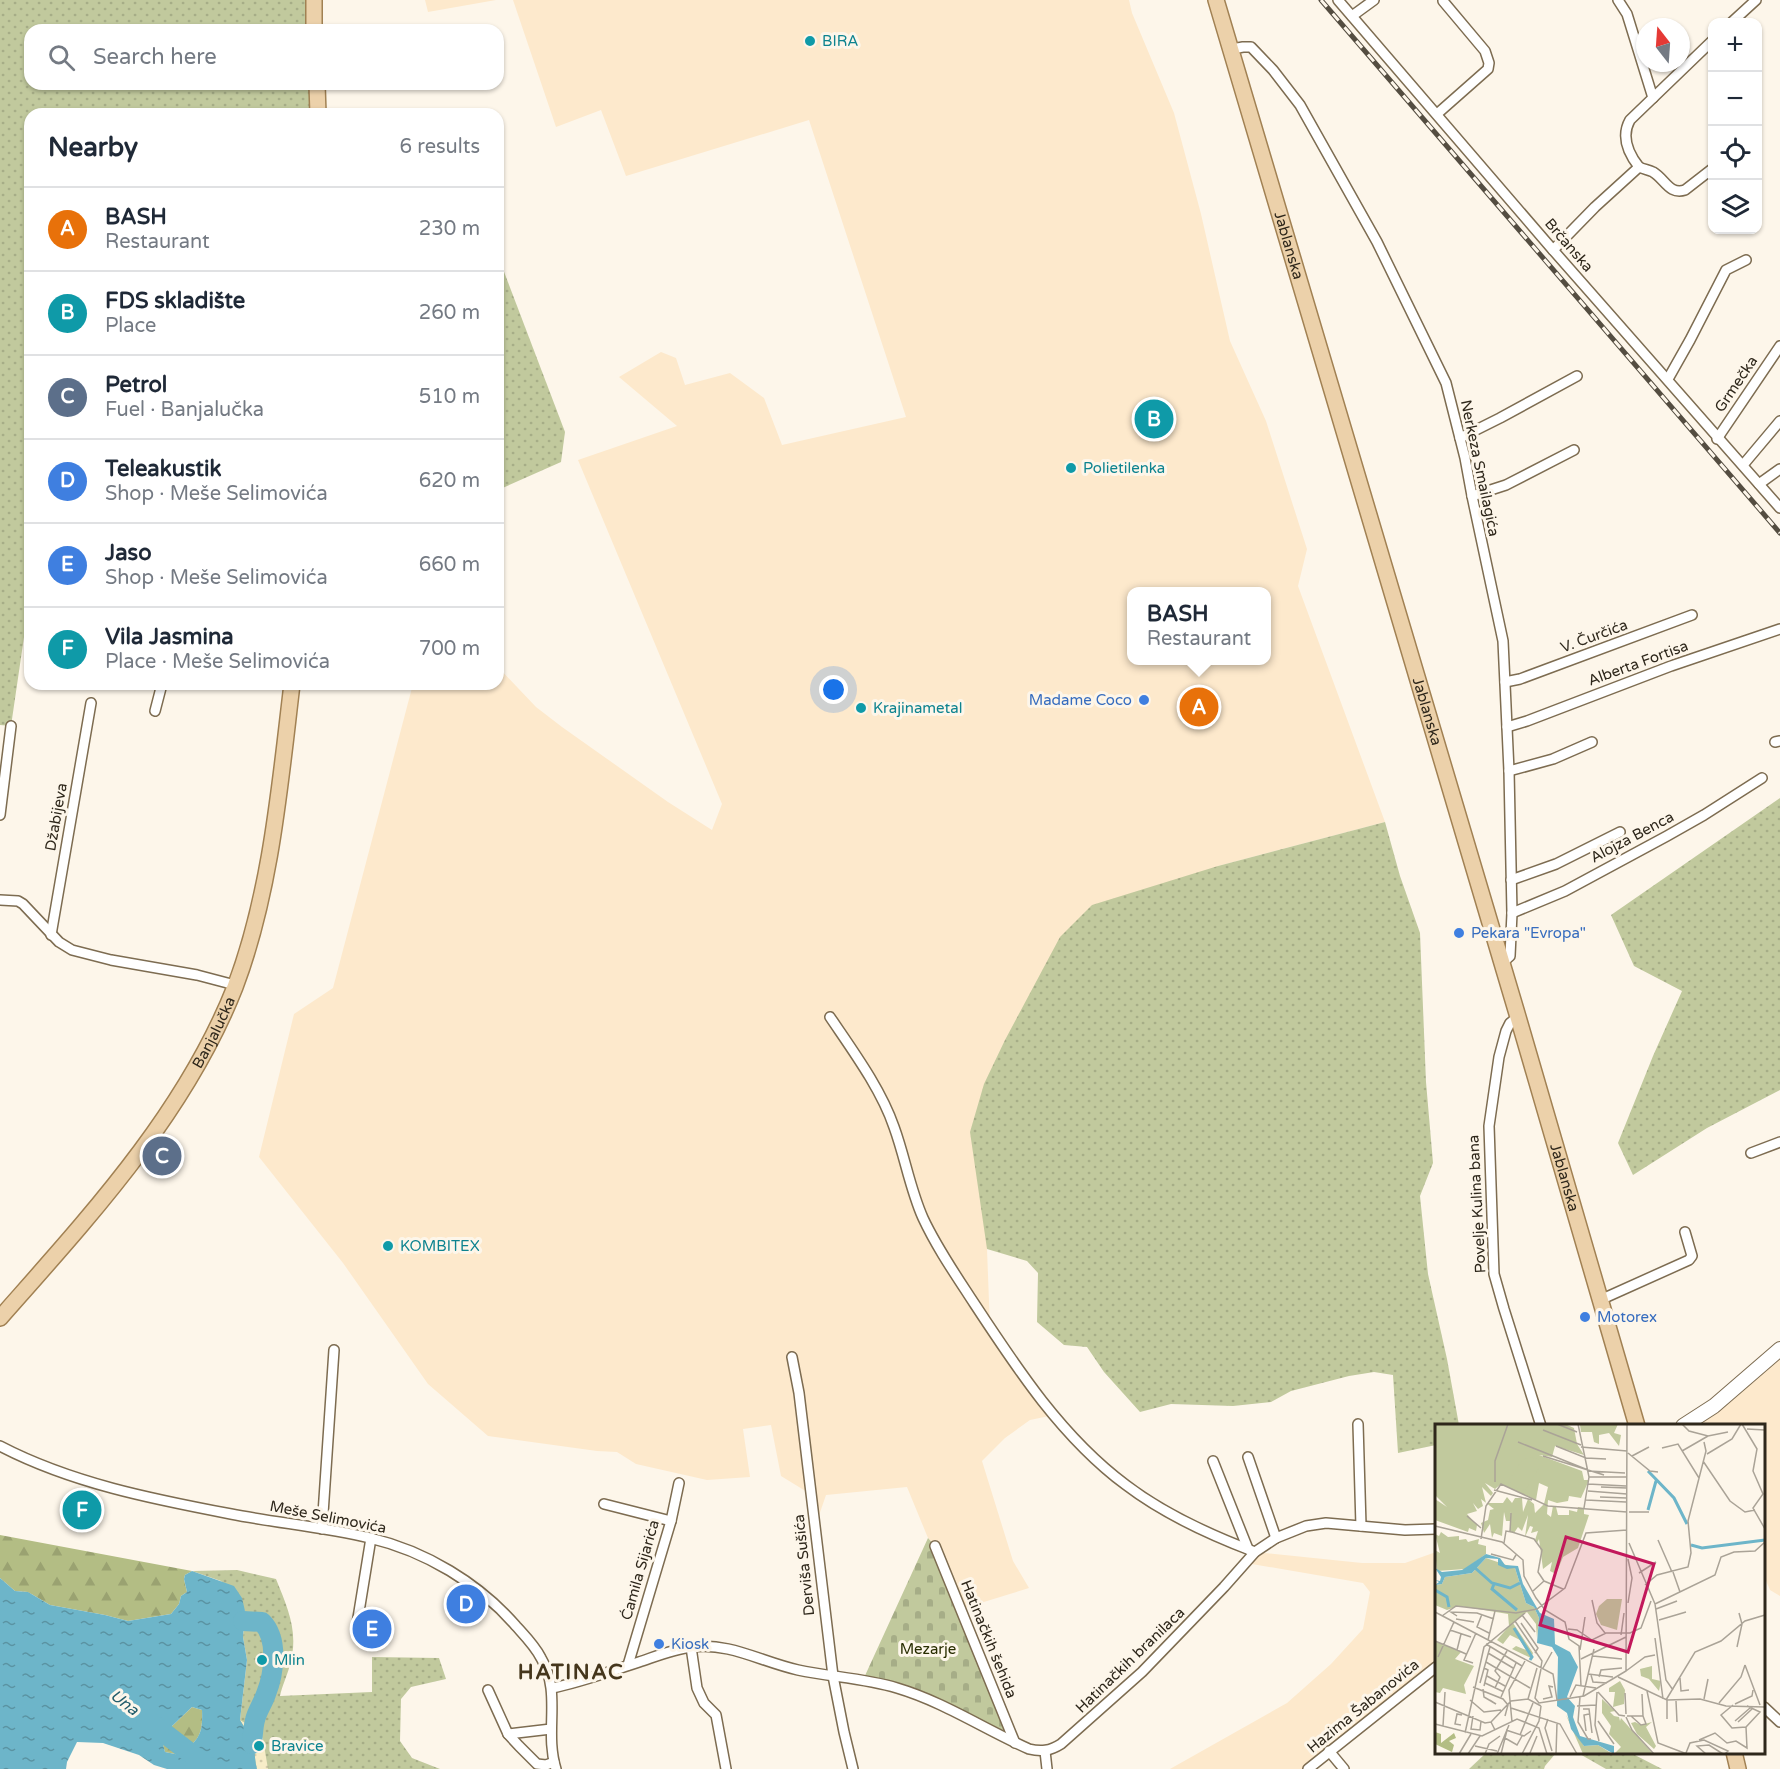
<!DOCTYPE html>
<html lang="en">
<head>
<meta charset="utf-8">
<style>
	:root { --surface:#fff; --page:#f6f6f7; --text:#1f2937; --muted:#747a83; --line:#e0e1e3; --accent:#111827 }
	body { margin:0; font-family:"Varela Round",sans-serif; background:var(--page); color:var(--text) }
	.controls { position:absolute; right:18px; top:18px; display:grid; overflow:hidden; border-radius:12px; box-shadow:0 2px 4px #0004 }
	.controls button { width:54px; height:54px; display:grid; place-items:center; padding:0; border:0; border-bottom:2px solid var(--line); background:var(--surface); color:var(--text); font:30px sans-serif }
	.compass { position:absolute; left:1636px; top:18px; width:54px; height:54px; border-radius:50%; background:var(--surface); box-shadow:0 2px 4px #0004; rotate:343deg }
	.you { position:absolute; left:834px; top:690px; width:21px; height:21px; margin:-15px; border:4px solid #fff; border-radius:50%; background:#1a73e8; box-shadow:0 0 0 9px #1a73e833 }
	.badge { display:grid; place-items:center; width:39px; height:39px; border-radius:50%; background:var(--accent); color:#fff; font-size:20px; font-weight:700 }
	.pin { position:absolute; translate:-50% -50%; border:3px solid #fff; box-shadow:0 2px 6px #0006 }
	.popup { position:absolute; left:1127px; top:587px; width:144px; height:78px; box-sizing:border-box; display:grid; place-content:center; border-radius:12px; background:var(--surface); filter:drop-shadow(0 2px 4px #0005); font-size:20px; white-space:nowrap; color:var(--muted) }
	.popup b { font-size:22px; color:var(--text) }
	.popup::after { content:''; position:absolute; left:50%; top:100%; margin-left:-12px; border:12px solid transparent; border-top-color:var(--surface) }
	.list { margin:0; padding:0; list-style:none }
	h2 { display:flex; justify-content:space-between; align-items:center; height:78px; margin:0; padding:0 24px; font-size:26px }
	h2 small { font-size:20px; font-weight:400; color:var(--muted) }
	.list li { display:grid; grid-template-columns:39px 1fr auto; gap:18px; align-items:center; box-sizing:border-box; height:84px; padding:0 24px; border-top:2px solid var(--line) }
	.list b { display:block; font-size:22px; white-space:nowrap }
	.list p { margin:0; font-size:20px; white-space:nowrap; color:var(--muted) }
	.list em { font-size:20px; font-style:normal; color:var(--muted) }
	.icon { flex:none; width:33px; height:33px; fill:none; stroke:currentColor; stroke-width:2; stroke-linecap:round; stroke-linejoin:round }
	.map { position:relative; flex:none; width:1780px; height:1769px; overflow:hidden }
	.search { position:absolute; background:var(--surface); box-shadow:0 2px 4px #0004; left:24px; top:24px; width:480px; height:66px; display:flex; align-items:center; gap:15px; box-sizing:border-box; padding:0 21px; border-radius:18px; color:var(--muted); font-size:22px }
	.panel { position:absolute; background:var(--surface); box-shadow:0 2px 4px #0004; left:24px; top:108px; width:480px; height:582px; border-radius:18px }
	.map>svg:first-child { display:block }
	.built { fill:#fde9cc; fill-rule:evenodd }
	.grass { fill:url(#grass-dots) }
	.forest { fill:url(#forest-firs) }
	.sand { fill:url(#sand-dots) }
	.cemetery { fill:url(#cemetery-stones) }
	.water { fill:url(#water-ripples); fill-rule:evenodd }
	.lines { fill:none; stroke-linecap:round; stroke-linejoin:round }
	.river { stroke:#6db5c9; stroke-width:20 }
	.street-casing { stroke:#7d6c51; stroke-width:12 }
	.secondary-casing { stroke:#7d6c51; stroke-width:16 }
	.primary-casing { stroke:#a18153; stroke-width:18 }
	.street { stroke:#fff; stroke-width:9 }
	.secondary { stroke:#fff; stroke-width:14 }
	.primary { stroke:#ecd1aa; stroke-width:15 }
	.rail-casing { stroke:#544d41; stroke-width:5 }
	.rail { stroke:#fdf6ea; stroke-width:3; stroke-dasharray:9; stroke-linecap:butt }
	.culture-dot { fill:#0f9aa8; stroke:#fdf6ea; stroke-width:2 }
	.shop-dot { fill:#3f7fe0; stroke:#fdf6ea; stroke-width:2 }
	.labels { text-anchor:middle; stroke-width:6; stroke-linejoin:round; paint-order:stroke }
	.culture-label { font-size:15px; fill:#0d838f; stroke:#fdf6ea; text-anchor:start }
	.street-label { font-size:15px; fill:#2e271b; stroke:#fdf6ea }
	.shop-label { font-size:15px; fill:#366cbe; stroke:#fdf6ea; text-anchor:start }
	.park-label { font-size:15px; fill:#282d00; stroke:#fdf6ea }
	.water-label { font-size:16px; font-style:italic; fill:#235d6c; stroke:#fdf6ea }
	.district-label { font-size:21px; font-weight:bold; letter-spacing:1.5px; fill:#45361c; stroke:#fdf6ea }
	.inset-river { fill:none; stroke:#6db5c9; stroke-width:3 }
	.inset-road { fill:none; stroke:#aaa397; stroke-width:1.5 }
	.view { fill:#c2185b; fill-opacity:0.15; stroke:#c2185b; stroke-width:3 }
	.inset-edge { fill:none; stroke:#2e271b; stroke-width:3 }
</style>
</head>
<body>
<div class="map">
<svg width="1780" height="1769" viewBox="0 0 1780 1769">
	<defs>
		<pattern id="grass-dots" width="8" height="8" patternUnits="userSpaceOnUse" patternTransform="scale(1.5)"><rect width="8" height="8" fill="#c1c99d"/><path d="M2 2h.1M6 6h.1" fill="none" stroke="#a6ad87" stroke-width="1.8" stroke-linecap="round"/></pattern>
		<pattern id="forest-firs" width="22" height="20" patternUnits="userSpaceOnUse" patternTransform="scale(1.5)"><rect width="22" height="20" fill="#b3bd84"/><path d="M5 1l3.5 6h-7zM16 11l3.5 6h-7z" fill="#9aa271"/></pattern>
		<pattern id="sand-dots" width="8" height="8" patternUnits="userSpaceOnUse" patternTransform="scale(1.5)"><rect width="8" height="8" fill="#f7edc8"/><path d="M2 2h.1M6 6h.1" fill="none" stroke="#d4cbab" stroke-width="1.8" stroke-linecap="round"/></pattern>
		<pattern id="cemetery-stones" width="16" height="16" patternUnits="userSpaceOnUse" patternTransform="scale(1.5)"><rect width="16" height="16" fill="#c1c99d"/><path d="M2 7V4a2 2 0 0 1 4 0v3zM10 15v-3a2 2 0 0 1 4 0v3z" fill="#a6ad87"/></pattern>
		<pattern id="water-ripples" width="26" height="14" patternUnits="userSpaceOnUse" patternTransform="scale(1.5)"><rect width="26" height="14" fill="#6db5c9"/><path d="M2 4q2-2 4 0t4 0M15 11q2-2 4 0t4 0" fill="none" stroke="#5a93a2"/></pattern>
	</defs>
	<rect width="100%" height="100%" fill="#fdf6ea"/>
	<!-- built -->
	<g class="built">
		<polygon points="425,0 496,0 428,12"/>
		<path d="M513,0h616l3,13 42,100 27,101 29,127 36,80 41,128 -9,37 87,236 -167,44 -231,383 3,79 64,87 -24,5 -25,18 -23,23 31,100 16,27 -68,21 -26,-63 -7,-8 -21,-51 -81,8 -11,32 -3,-32 -31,-19 -10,-51 -28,4 7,48 -43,3 -71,-16 -19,-12 -20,-1 -109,-15 -60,-52 -85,-121 -84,-106 35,-143 39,-26 80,-304h85v-17l38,40 26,20 106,75 44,28 10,-26 -144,-344 99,-34 -58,-49 42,-25 15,6 9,27 45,-12 34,25 18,47 124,-28 -97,-297 -183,56 -25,-66 -45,17zM1132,592h134v68h-134z"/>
		<polygon points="1780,1349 1780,1596 1770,1590 1764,1576 1764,1426 1683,1426"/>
		<polygon points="1255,1552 1362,1563 1405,1563 1436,1552 1436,1667 1308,1769 1170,1769 1287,1703 1331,1664 1363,1629 1370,1592 1363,1583 1246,1563"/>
	</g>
	<!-- grass -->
	<g class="grass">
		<polygon points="0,0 306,0 312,30 30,30 30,84 317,84 318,114 30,114 30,596 11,726 0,725"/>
		<polygon points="498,256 565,432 561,462 498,490"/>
		<polygon points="1780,798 1780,1090 1707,1128 1633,1175 1618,1143 1653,1056 1682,991 1634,966 1611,915"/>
		<polygon points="1385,822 1400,876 1420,933 1426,1082 1433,1163 1420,1196 1428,1274 1447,1359 1459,1425 1436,1426 1436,1445 1398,1453 1393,1375 1374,1372 1349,1376 1291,1391 1271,1402 1233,1406 1171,1404 1140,1412 1104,1372 1087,1347 1064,1345 1037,1322 1038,1273 1027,1261 987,1249 970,1132 984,1084 1005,1040 1060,937 1092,905 1218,866"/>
		<path d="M237,1570l39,9c12,30 23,53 14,86 -3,11 -8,21 -10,31l92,-4v-35l67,1 7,21 -35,8 -10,12 -1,42 12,17 28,11h-183l-17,-49 7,-60 -4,-23 2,-26 -24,-30 -29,-10z"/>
		<polygon points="1486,1753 1486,1752 1556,1753 1545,1766 1544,1769 1469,1769"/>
		<polygon points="1578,1753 1631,1753 1662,1769 1606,1769"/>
	</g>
	<!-- forest -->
	<g class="forest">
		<polygon points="0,1535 192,1571 185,1575 184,1579 187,1592 181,1596 179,1604 171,1614 128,1621 105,1615 50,1605 28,1592 15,1591 0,1578"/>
		<path d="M192,1707l10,3c1,25 -3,29 -22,45l-15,-3 -3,-11 8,-13z"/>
	</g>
	<!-- sand -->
	<path class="sand" d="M240,1720l22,13 6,36h-11c-2,-7 -2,-13 -3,-21 -2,-9 -9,-20 -14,-28z"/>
	<!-- cemetery -->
	<polygon class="cemetery" points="928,1538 935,1546 1015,1743 942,1705 863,1680"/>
	<!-- water -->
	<path class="water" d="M192,1571l42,15 8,12 3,13 -2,26 4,23 -7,60c5,8 12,19 14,28 1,7 1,14 3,21h-90l-13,-4 -15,-10 -36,-12 -26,-1 -10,20 -1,7h-66v-191l15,13 13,1 22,13 55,10 23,6 43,-7 8,-10 2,-8 6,-4 -3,-13 1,-4zM192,1707l10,3c1,25 -3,29 -22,45l-15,-3 -3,-12 8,-12z"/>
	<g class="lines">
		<!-- river -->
		<g class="river">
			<path d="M243,1621l19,1c17,17 12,52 4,72 -3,9 -9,17 -11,26 -2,7 -2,16 -3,24"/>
			<polyline points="146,1719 211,1769"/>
		</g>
		<defs>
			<g id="street">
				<polyline points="1338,0 1553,250 1780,508"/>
				<polyline points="1618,0 1627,14 1653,98"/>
				<polyline points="1352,16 1374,0"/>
				<polyline points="1732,22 1756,0"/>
				<polyline points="1232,49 1243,47 1251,47 1273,70 1300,105 1377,242 1446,383 1465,458 1472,496 1503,641 1509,771 1512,913 1510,956 1502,963"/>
				<polyline points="1437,114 1488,69 1489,63 1485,51 1443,1"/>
				<path d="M1639,167c4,2 10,3 14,5 12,7 16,23 32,18l27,-21"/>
				<path d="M1553,250l42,-43 44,-40c-11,-14 -18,-31 -9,-47l82,-79"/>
				<polyline points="1668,379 1690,340 1726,270 1746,260"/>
				<polyline points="1460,438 1500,418 1577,376"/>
				<polyline points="1717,439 1780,346"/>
				<polyline points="1743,465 1780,421"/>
				<polyline points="1759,484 1780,469"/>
				<polyline points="1472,496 1506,485 1574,450"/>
				<polyline points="1505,682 1520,679 1692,615"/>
				<polyline points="155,711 162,684"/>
				<polyline points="1507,727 1527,721 1671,666 1780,629"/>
				<polyline points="1775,742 1780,741"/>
				<polyline points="1509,771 1553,759 1592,742"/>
				<polyline points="0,815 11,726"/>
				<polyline points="1511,880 1556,864 1620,832"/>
				<polyline points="0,900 18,901 23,904 59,942 72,950 111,960 197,975 235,985"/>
				<polyline points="1512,913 1565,891 1667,836 1704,815 1762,778"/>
				<polyline points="51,935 91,703"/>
				<path d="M830,1017c23,34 51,72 64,110 11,30 16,62 29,91 13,28 30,53 47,79 44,67 90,139 156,188 38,29 84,50 129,67"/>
				<polyline points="1518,1017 1510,1023 1506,1031 1499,1057 1489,1126 1494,1274 1504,1309 1541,1426"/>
				<polyline points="1751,1153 1780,1142"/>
				<polyline points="1600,1300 1689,1260 1692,1256 1685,1232"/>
				<polyline points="792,1357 799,1393 805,1443 833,1676 844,1732 853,1769"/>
				<polyline points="1358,1424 1361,1526"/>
				<path d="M0,1446c71,37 152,53 231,68 46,9 93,13 139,24 55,13 109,45 146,88 9,10 19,20 25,32 21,35 3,73 15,111"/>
				<polyline points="1248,1457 1276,1538"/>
				<polyline points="1213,1461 1248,1549"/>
				<polyline points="604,1504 671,1521"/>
				<polyline points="322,1529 334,1350"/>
				<polyline points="935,1546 1015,1743"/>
				<polyline points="357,1624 371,1538"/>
				<polyline points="691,1647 697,1688 704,1703 716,1715 726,1769"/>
				<polyline points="628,1665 671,1521 679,1483"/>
				<path d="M552,1688c30,-6 59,-17 87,-26 18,-6 35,-13 53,-15 37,-5 70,15 106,23 32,7 66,8 99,18 47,14 87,41 132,61 12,3 21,2 32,-5l81,-72 82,-85 31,-35 21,-14 30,-12 20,-3 79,7 31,-1"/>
				<polyline points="488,1690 508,1734 519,1746 537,1764 546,1765 554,1762"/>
				<polyline points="1764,1707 1780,1722"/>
				<polyline points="508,1734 551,1729"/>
				<polyline points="1045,1751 1047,1769"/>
				<polyline points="1329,1751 1344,1769"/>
				<polyline points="1308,1769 1436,1667"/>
			</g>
			<polyline id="secondary" points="1683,1426 1714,1406 1780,1349"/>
			<g id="primary">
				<polyline points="314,0 314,30"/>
				<path id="s1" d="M1216,0l302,1017 119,409"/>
				<polyline points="317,84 318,114"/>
				<path id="s2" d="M0,1318c89,-101 185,-204 235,-331 36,-95 45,-203 57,-303"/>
				<polyline points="1734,1752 1738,1769"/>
			</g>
		</defs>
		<!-- street casing -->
		<use href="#street" class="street-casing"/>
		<!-- secondary casing -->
		<use href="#secondary" class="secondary-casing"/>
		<!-- primary casing -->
		<use href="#primary" class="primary-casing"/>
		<!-- street -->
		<use href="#street" class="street"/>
		<!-- secondary -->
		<use href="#secondary" class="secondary"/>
		<!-- primary -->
		<use href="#primary" class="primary"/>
		<defs>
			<polyline id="rail" points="1321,0 1780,533"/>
		</defs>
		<!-- rail casing -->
		<use href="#rail" class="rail-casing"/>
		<!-- rail -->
		<use href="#rail" class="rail"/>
	</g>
	<!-- markers -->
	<g class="culture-dot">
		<circle cx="810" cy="41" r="6"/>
		<circle cx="1071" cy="468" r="6"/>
		<circle cx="861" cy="708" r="6"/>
		<circle cx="388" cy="1246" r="6"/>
		<circle cx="262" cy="1660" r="6"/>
		<circle cx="259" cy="1746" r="6"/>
	</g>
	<g class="shop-dot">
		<circle cx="1144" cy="700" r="6"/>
		<circle cx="1459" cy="933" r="6"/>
		<circle cx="1585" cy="1317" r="6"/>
		<circle cx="659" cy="1644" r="6"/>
	</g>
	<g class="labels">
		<!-- culture labels -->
		<g class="culture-label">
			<text x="822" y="46">BIRA</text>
			<text x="1083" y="473">Polietilenka</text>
			<text x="873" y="713">Krajinametal</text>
			<text x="400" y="1251">KOMBITEX</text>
			<text x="274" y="1665">Mlin</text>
			<text x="271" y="1751">Bravice</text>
		</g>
		<!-- street labels -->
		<g class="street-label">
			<text transform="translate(1569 245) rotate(49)" y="5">Brčanska</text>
			<text dy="5" stroke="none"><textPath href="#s1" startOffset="256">Jablanska</textPath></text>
			<text transform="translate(1736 384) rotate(-56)" y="5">Grmečka</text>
			<text transform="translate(1480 468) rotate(78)" y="5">Nerkeza Smailagića</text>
			<text transform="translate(1594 636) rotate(-20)" y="5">V. Čurčića</text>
			<text transform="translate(1638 663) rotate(-20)" y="5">Alberta Fortisa</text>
			<text dy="5" stroke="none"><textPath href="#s1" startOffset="742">Jablanska</textPath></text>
			<text transform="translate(56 817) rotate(-80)" y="5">Džabijeva</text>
			<text transform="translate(1632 837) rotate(-28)" y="5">Alojza Benca</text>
			<text dy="5" stroke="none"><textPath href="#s2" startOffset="358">Banjalučka</textPath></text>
			<text dy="5" stroke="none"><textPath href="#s1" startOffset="1228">Jablanska</textPath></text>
			<text transform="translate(1477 1204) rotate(-93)" y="5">Povelje Kulina bana</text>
			<text transform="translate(328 1517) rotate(11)" y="5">Meše Selimovića</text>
			<text transform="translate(804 1565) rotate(-96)" y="5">Derviša Sušića</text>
			<text transform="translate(640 1570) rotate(-74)" y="5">Ćamila Sijarića</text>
			<text transform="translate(989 1639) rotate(68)" y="5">Hatinačkih šehida</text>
			<text transform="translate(1130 1660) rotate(-44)" y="5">Hatinačkih branilaca</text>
			<text transform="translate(1363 1706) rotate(-39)" y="5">Hazima Šabanovića</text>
		</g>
		<!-- shop labels -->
		<g class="shop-label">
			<text x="1132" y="705" text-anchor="end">Madame Coco</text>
			<text x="1471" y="938">Pekara "Evropa"</text>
			<text x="1597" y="1322">Motorex</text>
			<text x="671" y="1649">Kiosk</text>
		</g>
		<!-- park labels -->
		<g class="park-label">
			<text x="928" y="1654">Mezarje</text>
		</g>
		<!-- water labels -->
		<g class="water-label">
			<text transform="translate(125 1702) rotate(38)" y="6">Una</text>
		</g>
		<!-- district labels -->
		<g class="district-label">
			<text x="571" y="1679">HATINAC</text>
		</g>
	</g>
	<!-- overview -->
	<g transform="translate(1435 1424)">
		<rect width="330" height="330" fill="#fdf6ea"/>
		<path d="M0,0h130l9,4 3,16 7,11 -29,-9 -3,11 -13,-2 43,16 2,9h5l-8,18 -12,-2 -1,5 -11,2 -9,-3 -1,14 4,3 2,-11 3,1 2,8h11v-5l8,2 1,-5 6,1v6l5,1 -11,33 -15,9 -7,17 -6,-3 2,-9 -9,7 -4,-30 -2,4 -2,-3 3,-9 -7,2 2,-6 -3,-1 -5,11 3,-22 -6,16 -4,-4 -4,6 -4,-1 1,-21 -1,10h-4l-2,-9 -2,24 -8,-3 -2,5 -2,-14 -6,9 -3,-10 7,-3 2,-10 4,-1 -13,-10 2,7 -5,3 -5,-6 4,8 -10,3 10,11 -1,6 -7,-3 -1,4 -33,-12v-21l12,8 -12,-12zM50,59l10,6 6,-5 35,16 3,-17 9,4 -4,17 -9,9 -1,-9 -6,-5 -5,13 -1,-14h-7l-3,5 -5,-6 -4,6h-17l-4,-16 9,9 2,-3zM183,0l-4,9 7,2 -2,11 -10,-13 -10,2v9l-5,-2 -2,-10h-11l-1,-7zM6,108l7,5 11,-1v4l7,-1 2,3 11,-3 -1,5 8,2v8l-21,15 -28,2 -2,-21 5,3 -5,-19 4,2zM51,134l29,10 11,35 8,4 5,11 -2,20 -1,-14 -9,-12 -14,11 20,30 -2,5 -19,-9 4,-3 10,4 -6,-10 -10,-5 -7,9 -6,-4 12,-14 -1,-12 -49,-8 -12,4 -12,-5v-20l7,-1 3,-7 27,-4zM187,175l-5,31 -16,-5 -5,-11 3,-8 8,-7zM0,217l26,11 -6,7 19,7 -10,19 2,9 -23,-6 -3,5 -5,-1zM217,242v13l9,2 -2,10 -10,-12 -8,-3 -1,-7zM185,257l5,9 -1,14 -11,3 2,-15h-6v-4zM167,275l13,12 -5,1 4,4 5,1 1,4 1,-3 32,36h-39l7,-7 -12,-13 2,-8 -9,-13zM131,291l18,31 14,-1 13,8 -28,1zM200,298l6,3 11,-3 -6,5 10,19 -2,3 -17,-15 -6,-11z" fill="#c1c99d" fill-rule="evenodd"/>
		<path d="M0,308l6,2v9l13,-10 2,5 -7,3 5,4 -2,7 -17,-8z" fill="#b3bd84"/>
		<path d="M96,33l8,3v8l-13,21 -7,2 -10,-11 13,-20z" fill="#c1c99d"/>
		<path d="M51,130l14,4 5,7 13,1 5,18 17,29 14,6 1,25 15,8 8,15 -11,30 8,9 -2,11 7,19 34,10v8l-16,-9 -14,1 -13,-17 -4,-16 -10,-7 1,-49 -6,-10 -15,-4 2,-25 -5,-11 -8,-4 -11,-35 -8,1 -9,-4v-6l-12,-1 -14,15 -27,4 -3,7 -7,1 4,-3 -4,-2 5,1 1,-4 -6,-9 7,4 20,-2z" fill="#6db5c9"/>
		<path class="inset-river" d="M213,47l26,27 13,26M213,86l8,-29M256,121l11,3 63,-8M39,143l18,16 18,5 10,-5M59,160l-2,5 25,21M0,166l12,7 2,10M79,204l18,29 -2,3"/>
		<path class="inset-road" d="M122,0l20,8M143,0l11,53 -5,31M247,0l7,7 19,5 20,-4M307,0l15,25 -4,22 10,23 -10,14 12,21M312,5l18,1M108,6l38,15M83,18l70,28M121,22l30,12 20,1M146,23l46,4M227,24l16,-4 21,34M247,27l26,-15M193,29l22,18 8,1M272,30l25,-15 9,-15M108,32l61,19M197,32l17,-9M268,37l27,40 15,11 10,-2M153,47l37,2M154,53h38M60,58v-21l13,-37M153,60l38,2M166,63l26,1M59,66l38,10M153,67l39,3M165,73l27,1M151,76l40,2M194,88h20M32,92l14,12M0,102l67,16 21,18 1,16 12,22 9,12 20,12 4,17 10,7 2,40M75,108l1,-19M46,115l5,-33 15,-22 47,22 79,6M223,116l14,32M69,119l2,-12 6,1 22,7 8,11 -4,22 6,9 -11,10M194,119l26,61 11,76 7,10M56,130l22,6 3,-5M193,135l4,19 -4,25M238,148l7,20M204,149l17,-11M109,157l19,8M210,161l12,-10 31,-8 3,-14 -3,-32 18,-70 -2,-9M157,176l5,23 8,10M220,180l60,-29 6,-18 13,-5 21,-1 10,-9M221,185l21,-8M0,188l118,62 4,26M47,190l-5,13 12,6M87,191l13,17M7,192l14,-10 60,7 21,-4 28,-21 21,-55 41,-3M22,192l-6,-4 26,1 17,6M21,195l18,3M224,196l27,-8M80,197l27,40 -1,6M86,199l17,25 -3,5M133,205l9,1 15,10 14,-7h24l11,-5 10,-27M15,206l21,7M26,210l-4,16 9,4M186,211l3,-22M220,214l8,61M53,216l7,-29M0,217l22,9M51,220l36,22M302,223l5,-23 -3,-11M145,226l5,-33M53,229l25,15M158,232l29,3M3,233l16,-35M146,235l45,-22M51,238l44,26M38,239l-9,-3 12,-27M310,241l15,40M108,244l9,-16M106,245l-6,29 4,5 45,-7 42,-25 1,-247M191,247l19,-14 10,-2M153,250l25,3M156,251l2,7 14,1M52,252l18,10M164,253l2,-7 21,-2M183,253l49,23 33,-1 26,7 39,1M245,254l1,13 8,-1M45,259l10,-36M50,259l19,9M49,262l4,-16 -4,-2M38,263l30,12 5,6 -3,11M60,264l5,-11 -5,-6 12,-20M48,265l1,8 12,7 -6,-4M212,267l11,52 29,11M162,268l-2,33 4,16M163,268l21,23 6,1M190,269l1,21M148,272l11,-47M66,273l15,-34M135,273l6,-12 20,3M145,273l-2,25 10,17h3M93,275l9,-31M108,275l9,-2 -3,-11 4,1M269,275l4,-20M35,276l14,12 17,-2M231,276l29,-48 26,-11 24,-20 20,-6M232,276v19M241,277l1,21M0,278l50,21 6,-1 4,8M284,279l22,-26 4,-12M300,280l17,-8 1,-6M298,281l-12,10 11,13 14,-1 14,-15 -13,-6M142,282l19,-1M76,284l49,16 17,30M148,285h6l3,24M38,292l-2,13 9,1 1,-9M192,292h16l-1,-22M196,292l10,9 5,-1 -3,-8M191,293l6,13 22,24M113,295l-3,9 7,23M163,297l16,23M300,297l15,-13M56,298l20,-21 17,-2 13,7M77,298l-3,-32 16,-29M303,298l14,-13M0,300l47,12 35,-17 22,9 8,26M26,301l-6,-1 2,-10 5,1M8,302l2,-34M71,306l18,6 7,-5M151,307l-2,-16 5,-1M30,309l19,-86 41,-34M85,311l13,-32M70,314l12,7 5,-9M264,316l16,-7 12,10 9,-2 11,7 -1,-21M40,322l22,5M95,329l7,-17M251,329l4,-10 14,-3 24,11 -3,3M24,330l12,-20M33,330l12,-18M50,330l4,-10 11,-8M62,330l12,-29M66,330l6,-24M87,330l17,-33 2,-15M121,330l1,-31M271,330l-9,-8 12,-1 14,9"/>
		<path class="view" d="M131,113l88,27 -26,88 -88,-27z"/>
		<rect width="330" height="330" class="inset-edge"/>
	</g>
</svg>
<div class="controls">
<button>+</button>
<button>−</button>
<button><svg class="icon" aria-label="locate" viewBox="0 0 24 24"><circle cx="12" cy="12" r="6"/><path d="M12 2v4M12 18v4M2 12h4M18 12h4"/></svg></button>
<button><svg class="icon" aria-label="layers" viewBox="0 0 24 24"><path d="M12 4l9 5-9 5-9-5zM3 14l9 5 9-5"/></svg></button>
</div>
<svg class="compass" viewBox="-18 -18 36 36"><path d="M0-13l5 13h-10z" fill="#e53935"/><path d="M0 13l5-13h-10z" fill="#747a83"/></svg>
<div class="you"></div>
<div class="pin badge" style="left:1199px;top:707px;background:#e8710a">A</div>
<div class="popup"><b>BASH</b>Restaurant</div>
<div class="pin badge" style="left:1154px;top:419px;background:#0f9aa8">B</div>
<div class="pin badge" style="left:162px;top:1156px;background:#5c6f8a">C</div>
<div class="pin badge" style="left:466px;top:1604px;background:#3f7fe0">D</div>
<div class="pin badge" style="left:372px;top:1629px;background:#3f7fe0">E</div>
<div class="pin badge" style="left:82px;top:1510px;background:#0f9aa8">F</div>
<div class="search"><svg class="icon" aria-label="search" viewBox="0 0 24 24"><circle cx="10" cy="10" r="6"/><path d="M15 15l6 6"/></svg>Search here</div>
<section class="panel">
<h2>Nearby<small>6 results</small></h2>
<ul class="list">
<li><span class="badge" style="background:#e8710a">A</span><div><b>BASH</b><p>Restaurant</p></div><em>230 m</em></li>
<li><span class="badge" style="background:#0f9aa8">B</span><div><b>FDS skladište</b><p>Place</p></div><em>260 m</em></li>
<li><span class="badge" style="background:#5c6f8a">C</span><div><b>Petrol</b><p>Fuel · Banjalučka</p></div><em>510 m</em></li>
<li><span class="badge" style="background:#3f7fe0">D</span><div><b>Teleakustik</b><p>Shop · Meše Selimovića</p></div><em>620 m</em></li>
<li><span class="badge" style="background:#3f7fe0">E</span><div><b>Jaso</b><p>Shop · Meše Selimovića</p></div><em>660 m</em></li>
<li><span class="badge" style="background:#0f9aa8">F</span><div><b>Vila Jasmina</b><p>Place · Meše Selimovića</p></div><em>700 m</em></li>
</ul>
</section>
</div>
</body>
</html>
